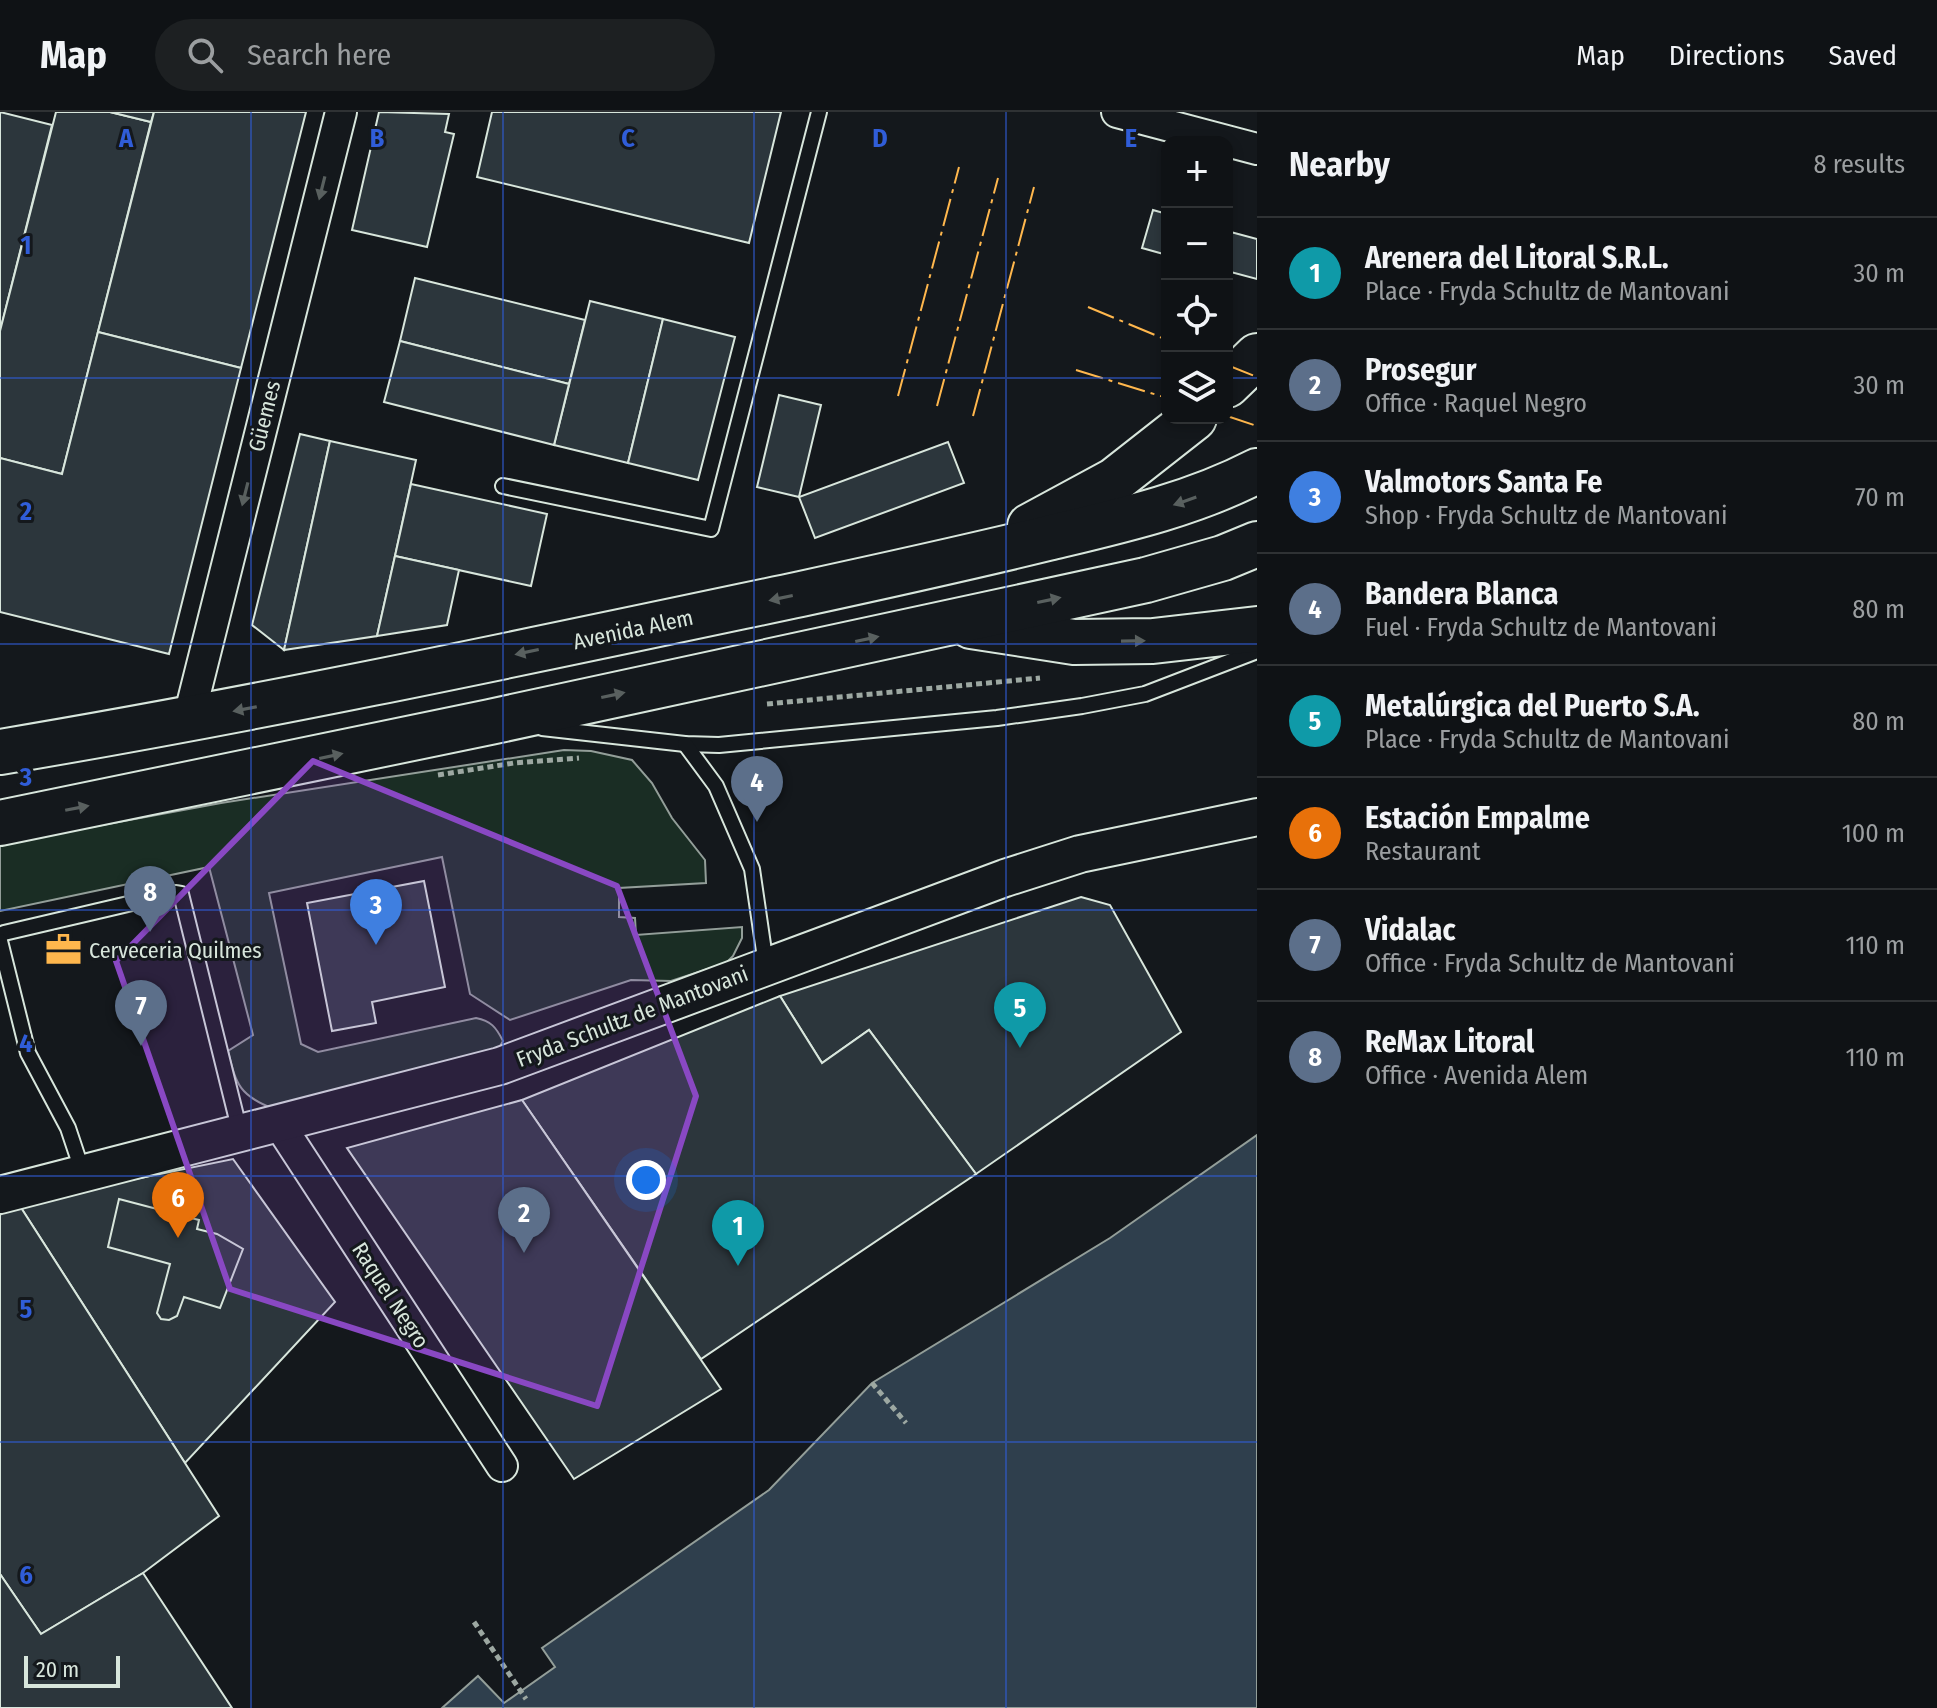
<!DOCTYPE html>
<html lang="en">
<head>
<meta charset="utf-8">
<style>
	:root { --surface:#0f1215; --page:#1d2022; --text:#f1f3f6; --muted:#9b9ea0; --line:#2f3234; --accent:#ffb74d }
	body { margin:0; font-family:"Fira Sans Condensed",sans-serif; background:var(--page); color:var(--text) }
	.controls { position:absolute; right:24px; top:24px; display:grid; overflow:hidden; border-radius:16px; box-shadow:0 4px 12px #0003 }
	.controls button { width:72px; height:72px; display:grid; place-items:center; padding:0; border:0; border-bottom:2px solid var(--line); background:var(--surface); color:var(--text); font:40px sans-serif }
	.scale { position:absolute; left:24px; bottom:20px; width:96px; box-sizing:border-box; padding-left:8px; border:4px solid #d8e6dc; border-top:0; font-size:22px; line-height:28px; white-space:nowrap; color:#d8e6dc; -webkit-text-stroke:6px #14181c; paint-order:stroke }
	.you { position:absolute; left:646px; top:1068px; width:28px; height:28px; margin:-20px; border:6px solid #fff; border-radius:50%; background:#1a73e8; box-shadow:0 0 0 12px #1a73e833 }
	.badge { display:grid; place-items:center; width:52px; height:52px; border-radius:50%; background:var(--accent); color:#fff; font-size:26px; font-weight:700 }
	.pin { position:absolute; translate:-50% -66px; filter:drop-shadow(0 2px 4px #0008) }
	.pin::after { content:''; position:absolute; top:42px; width:28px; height:24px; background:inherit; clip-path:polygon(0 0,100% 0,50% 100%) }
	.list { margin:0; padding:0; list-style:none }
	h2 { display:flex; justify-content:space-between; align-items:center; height:104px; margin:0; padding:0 32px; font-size:34px }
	h2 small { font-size:26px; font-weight:400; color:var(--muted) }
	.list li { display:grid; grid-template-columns:52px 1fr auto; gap:24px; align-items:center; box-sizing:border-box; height:112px; padding:0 32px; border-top:2px solid var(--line) }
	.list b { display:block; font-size:30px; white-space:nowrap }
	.list p { margin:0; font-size:26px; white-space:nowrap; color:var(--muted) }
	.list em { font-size:26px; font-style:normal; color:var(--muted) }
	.icon { flex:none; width:44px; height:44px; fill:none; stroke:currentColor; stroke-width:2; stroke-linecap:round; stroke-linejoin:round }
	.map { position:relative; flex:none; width:1257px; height:1596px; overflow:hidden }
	header { display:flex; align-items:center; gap:48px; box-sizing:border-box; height:112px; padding:0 40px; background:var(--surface); border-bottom:2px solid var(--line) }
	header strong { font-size:38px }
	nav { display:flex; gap:44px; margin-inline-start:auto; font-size:28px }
	.search { width:560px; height:72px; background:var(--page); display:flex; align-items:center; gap:20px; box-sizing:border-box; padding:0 28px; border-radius:44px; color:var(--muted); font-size:30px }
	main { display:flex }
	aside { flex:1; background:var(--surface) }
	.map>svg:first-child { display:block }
	.green { fill:#1a2d24; stroke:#939e99; stroke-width:2 }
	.water { fill:#2f3f4d; stroke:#939e99; stroke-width:2 }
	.building { fill:#2c363c; stroke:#d8e6dc; stroke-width:2 }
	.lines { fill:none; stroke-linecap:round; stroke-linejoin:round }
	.service-casing { stroke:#d8e6dc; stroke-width:18 }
	.minor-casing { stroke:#d8e6dc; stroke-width:34 }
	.tertiary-casing { stroke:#d8e6dc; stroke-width:40 }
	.trunk-casing { stroke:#d8e6dc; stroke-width:48 }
	.path { stroke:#9da8a2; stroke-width:5; stroke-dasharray:6 4; stroke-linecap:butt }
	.service { stroke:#14181c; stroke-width:14 }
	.minor { stroke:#14181c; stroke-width:30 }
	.tertiary { stroke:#14181c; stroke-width:36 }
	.trunk { stroke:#14181c; stroke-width:44 }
	.power { stroke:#ffb74d; stroke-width:2; stroke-dasharray:28 6 4 6; stroke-linecap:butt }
	.oneway { fill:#59605f }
	.marked { fill:#8948c3; fill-opacity:0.2; stroke:#8948c3; stroke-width:6; stroke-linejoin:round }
	.grid { fill:none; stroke:#305dd8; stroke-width:2; stroke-opacity:0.55 }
	.labels { text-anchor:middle; stroke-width:6; stroke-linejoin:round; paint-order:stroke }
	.street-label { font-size:22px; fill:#d8e6dc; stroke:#14181c }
	.poi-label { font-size:22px; fill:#d8e6dc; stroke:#14181c; text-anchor:start }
	.grid-label { font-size:26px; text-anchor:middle; font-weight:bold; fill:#305dd8; stroke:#14181c; stroke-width:6; stroke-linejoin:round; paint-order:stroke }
</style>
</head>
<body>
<header>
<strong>Map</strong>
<div class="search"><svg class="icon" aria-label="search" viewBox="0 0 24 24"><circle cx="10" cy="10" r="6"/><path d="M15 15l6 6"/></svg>Search here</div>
<nav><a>Map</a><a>Directions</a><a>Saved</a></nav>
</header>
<main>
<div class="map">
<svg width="1257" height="1596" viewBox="0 0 1257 1596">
	<rect width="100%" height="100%" fill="#14181c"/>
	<!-- green -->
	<path class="green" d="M564,638l27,1 41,9 20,23 20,35 33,42 1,23 -87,5v29l16,1 1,17 106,-8v11l-9,18 -7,7 -55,18 -40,-1 -121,40 -40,-26 -28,-137 -173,36 32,151 17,8 158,-34c15,3 20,9 27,23l-4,7 -225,61c-34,-13 -38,-24 -46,-58l25,-16 -44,-168 -209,44v-67l221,-41z"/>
	<!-- water -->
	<polygon class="water" points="1257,1023 1257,1596 442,1596 478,1564 504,1591 555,1555 542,1536 769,1378 872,1271 1110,1126"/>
	<!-- building -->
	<g class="building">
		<polygon points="0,0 52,13 0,219"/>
		<polygon points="56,0 110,0 151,10 62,362 0,346 0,219"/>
		<polygon points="110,0 154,0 151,10"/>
		<polygon points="154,0 306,0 241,256 98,220"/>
		<polygon points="379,0 449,2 445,20 454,22 427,135 352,118"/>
		<polygon points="492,0 781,0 749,131 477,65"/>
		<polygon points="1153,98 1167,102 1167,143 1142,136"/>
		<polygon points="1227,119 1257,127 1257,167 1227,159"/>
		<polygon points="415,166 585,208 569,272 400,229"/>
		<polygon points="590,189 663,207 628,351 554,333"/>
		<polygon points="663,207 735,225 698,368 628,351"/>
		<polygon points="98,220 241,256 169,542 0,500 0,346 62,362"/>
		<polygon points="400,229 569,272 554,333 384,290"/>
		<polygon points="779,283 821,293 799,385 757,375"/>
		<polygon points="300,322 330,329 284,538 252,513"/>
		<polygon points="330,329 416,348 395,444 377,524 284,538"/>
		<polygon points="948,330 964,371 815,426 799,385"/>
		<polygon points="411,372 547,402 531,474 395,444"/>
		<polygon points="395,444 459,458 447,513 377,524"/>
		<polygon points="424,769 445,875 372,890 376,911 332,919 307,791"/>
		<polygon points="1081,785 1110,793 1181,920 976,1062 869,918 822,951 780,884"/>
		<polygon points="780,884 822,951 869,918 976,1062 701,1247 522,988"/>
		<polygon points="522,988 721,1277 574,1367 347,1036"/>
		<polygon points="233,1047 335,1190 185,1351 18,1091"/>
		<polygon points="119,1087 199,1108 197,1117 217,1122 243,1137 220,1196 184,1185 177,1204 169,1208 161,1207 157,1201 170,1152 108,1135"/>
		<polygon points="18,1091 219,1404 143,1461 41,1522 0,1462 0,1103"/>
		<polygon points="143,1461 232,1596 0,1596 0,1462 41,1522"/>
	</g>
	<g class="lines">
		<defs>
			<g id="service">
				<polyline points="503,374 711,417 819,0"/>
				<polyline points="542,616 685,632 719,633 997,606 1082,594 1145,582 1257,539"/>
				<polyline points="685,632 716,674 752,757 766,853"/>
				<polyline points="0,824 4,821 175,781 181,782 240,1020"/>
				<polyline points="0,829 28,941 68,1016 83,1061"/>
			</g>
			<g id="minor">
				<polyline points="1117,0 1257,37"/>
				<polyline points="188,609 341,0"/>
				<polyline points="279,1012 502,1354"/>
			</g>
			<polyline id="tertiary" points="0,1083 500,954 1005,766 1080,742 1257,705"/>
			<g id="trunk">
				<polyline points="1227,273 1257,244"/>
				<polyline points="1030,414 1115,368 1194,306"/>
				<polyline points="971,514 1074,530 1153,529 1257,517"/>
				<path d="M0,640c269,-45 535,-102 801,-158 83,-18 165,-36 247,-56 71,-17 143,-33 209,-67"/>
				<polyline points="0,711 490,610 1146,468 1223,446 1257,432"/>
			</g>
		</defs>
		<!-- service casing -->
		<use href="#service" class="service-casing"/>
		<!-- minor casing -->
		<use href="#minor" class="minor-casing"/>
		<!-- tertiary casing -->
		<use href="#tertiary" class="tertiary-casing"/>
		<!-- trunk casing -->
		<use href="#trunk" class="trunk-casing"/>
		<!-- path -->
		<g class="path">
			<polyline points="767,592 1040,566"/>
			<polyline points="438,663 514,651 579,646"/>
			<polyline points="872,1271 906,1311"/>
			<polyline points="474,1510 526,1587"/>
		</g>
		<!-- service -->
		<use href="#service" class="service"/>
		<!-- minor -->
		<use href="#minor" class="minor"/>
		<!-- tertiary -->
		<use href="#tertiary" class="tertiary"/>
		<!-- trunk -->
		<use href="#trunk" class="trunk"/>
		<!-- power -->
		<g class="power">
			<polyline points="1088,195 1167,228"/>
			<polyline points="1227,253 1257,265"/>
			<polyline points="1076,258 1167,286"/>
			<polyline points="898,284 959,55"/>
			<polyline points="937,294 998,66"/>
			<polyline points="973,304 1034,75"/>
			<polyline points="1227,304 1257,314"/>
		</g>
	</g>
	<!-- one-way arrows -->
	<defs><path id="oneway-solid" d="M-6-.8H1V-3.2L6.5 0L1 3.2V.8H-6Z" transform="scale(2)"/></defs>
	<g class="oneway">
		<use href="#oneway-solid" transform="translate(322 76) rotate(104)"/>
		<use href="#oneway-solid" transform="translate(245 382) rotate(104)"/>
		<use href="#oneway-solid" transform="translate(1185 389) rotate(161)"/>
		<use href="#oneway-solid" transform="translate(781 486) rotate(168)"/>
		<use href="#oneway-solid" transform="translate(1049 488) rotate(-12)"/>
		<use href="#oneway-solid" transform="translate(867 527) rotate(-12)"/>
		<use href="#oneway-solid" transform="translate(1133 529) rotate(-1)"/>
		<use href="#oneway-solid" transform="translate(527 540) rotate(168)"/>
		<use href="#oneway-solid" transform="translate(613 583) rotate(-12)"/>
		<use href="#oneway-solid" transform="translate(245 597) rotate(169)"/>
		<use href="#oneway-solid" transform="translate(331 644) rotate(-12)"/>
		<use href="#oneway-solid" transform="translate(77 696) rotate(-11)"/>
	</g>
	<!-- marked area -->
	<path class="marked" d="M313,649l304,125 79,210 -99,310 -367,-117 -114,-328z"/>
	<!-- grid -->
	<path class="grid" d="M251,0v1596M503,0v1596M754,0v1596M1006,0v1596M0,266h1167M1227,266h30M0,532h1257M0,798h1257M0,1064h1257M0,1330h1257"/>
	<!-- icons -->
	<defs>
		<symbol id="office-bare" viewBox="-9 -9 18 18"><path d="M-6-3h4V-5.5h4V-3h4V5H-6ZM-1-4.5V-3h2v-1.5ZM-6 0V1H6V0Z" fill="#ffb74d" stroke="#14181c" stroke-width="2.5" paint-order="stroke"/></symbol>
	</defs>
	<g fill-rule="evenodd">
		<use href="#office-bare" x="38" y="812" width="51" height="51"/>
	</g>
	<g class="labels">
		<!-- street labels -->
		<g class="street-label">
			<text transform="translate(264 304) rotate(-76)" y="8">Güemes</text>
			<text transform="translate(633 517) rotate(-12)" y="8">Avenida Alem</text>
			<text transform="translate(632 904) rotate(-21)" y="8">Fryda Schultz de Mantovani</text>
			<text transform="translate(391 1183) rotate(57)" y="8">Raquel Negro</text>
		</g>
		<!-- poi labels -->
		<g class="poi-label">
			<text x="89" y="846">Cerveceria Quilmes</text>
		</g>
	</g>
	<g class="grid-label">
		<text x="126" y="35">A</text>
		<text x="377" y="35">B</text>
		<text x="628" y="35">C</text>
		<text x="880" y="35">D</text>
		<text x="1131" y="35">E</text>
		<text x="26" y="142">1</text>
		<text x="26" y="408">2</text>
		<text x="26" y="674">3</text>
		<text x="26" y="940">4</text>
		<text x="26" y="1206">5</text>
		<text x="26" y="1472">6</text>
	</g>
</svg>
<div class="controls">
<button>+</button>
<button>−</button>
<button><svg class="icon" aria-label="locate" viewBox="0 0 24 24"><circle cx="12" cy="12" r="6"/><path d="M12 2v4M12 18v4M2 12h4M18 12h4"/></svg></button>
<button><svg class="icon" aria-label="layers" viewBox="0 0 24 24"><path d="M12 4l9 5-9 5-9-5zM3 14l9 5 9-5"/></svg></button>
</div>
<div class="scale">20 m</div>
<div class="you"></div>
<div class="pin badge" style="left:738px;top:1154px;background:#0f9aa8">1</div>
<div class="pin badge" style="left:524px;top:1141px;background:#5c6f8a">2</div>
<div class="pin badge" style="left:376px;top:833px;background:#3f7fe0">3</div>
<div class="pin badge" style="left:757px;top:710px;background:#5c6f8a">4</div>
<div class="pin badge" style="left:1020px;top:936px;background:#0f9aa8">5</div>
<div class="pin badge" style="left:178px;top:1126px;background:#e8710a">6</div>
<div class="pin badge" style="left:141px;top:934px;background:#5c6f8a">7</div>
<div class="pin badge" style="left:150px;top:820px;background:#5c6f8a">8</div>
</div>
<aside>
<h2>Nearby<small>8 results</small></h2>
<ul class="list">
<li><span class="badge" style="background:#0f9aa8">1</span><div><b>Arenera del Litoral S.R.L.</b><p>Place · Fryda Schultz de Mantovani</p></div><em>30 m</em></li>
<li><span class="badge" style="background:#5c6f8a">2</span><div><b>Prosegur</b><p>Office · Raquel Negro</p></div><em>30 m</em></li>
<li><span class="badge" style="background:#3f7fe0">3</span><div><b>Valmotors Santa Fe</b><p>Shop · Fryda Schultz de Mantovani</p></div><em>70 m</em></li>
<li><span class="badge" style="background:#5c6f8a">4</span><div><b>Bandera Blanca</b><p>Fuel · Fryda Schultz de Mantovani</p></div><em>80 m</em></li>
<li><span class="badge" style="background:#0f9aa8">5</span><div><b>Metalúrgica del Puerto S.A.</b><p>Place · Fryda Schultz de Mantovani</p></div><em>80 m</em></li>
<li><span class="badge" style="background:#e8710a">6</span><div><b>Estación Empalme</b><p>Restaurant</p></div><em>100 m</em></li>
<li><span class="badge" style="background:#5c6f8a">7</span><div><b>Vidalac</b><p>Office · Fryda Schultz de Mantovani</p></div><em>110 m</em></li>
<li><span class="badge" style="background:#5c6f8a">8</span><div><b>ReMax Litoral</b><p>Office · Avenida Alem</p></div><em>110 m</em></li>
</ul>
</aside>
</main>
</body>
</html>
